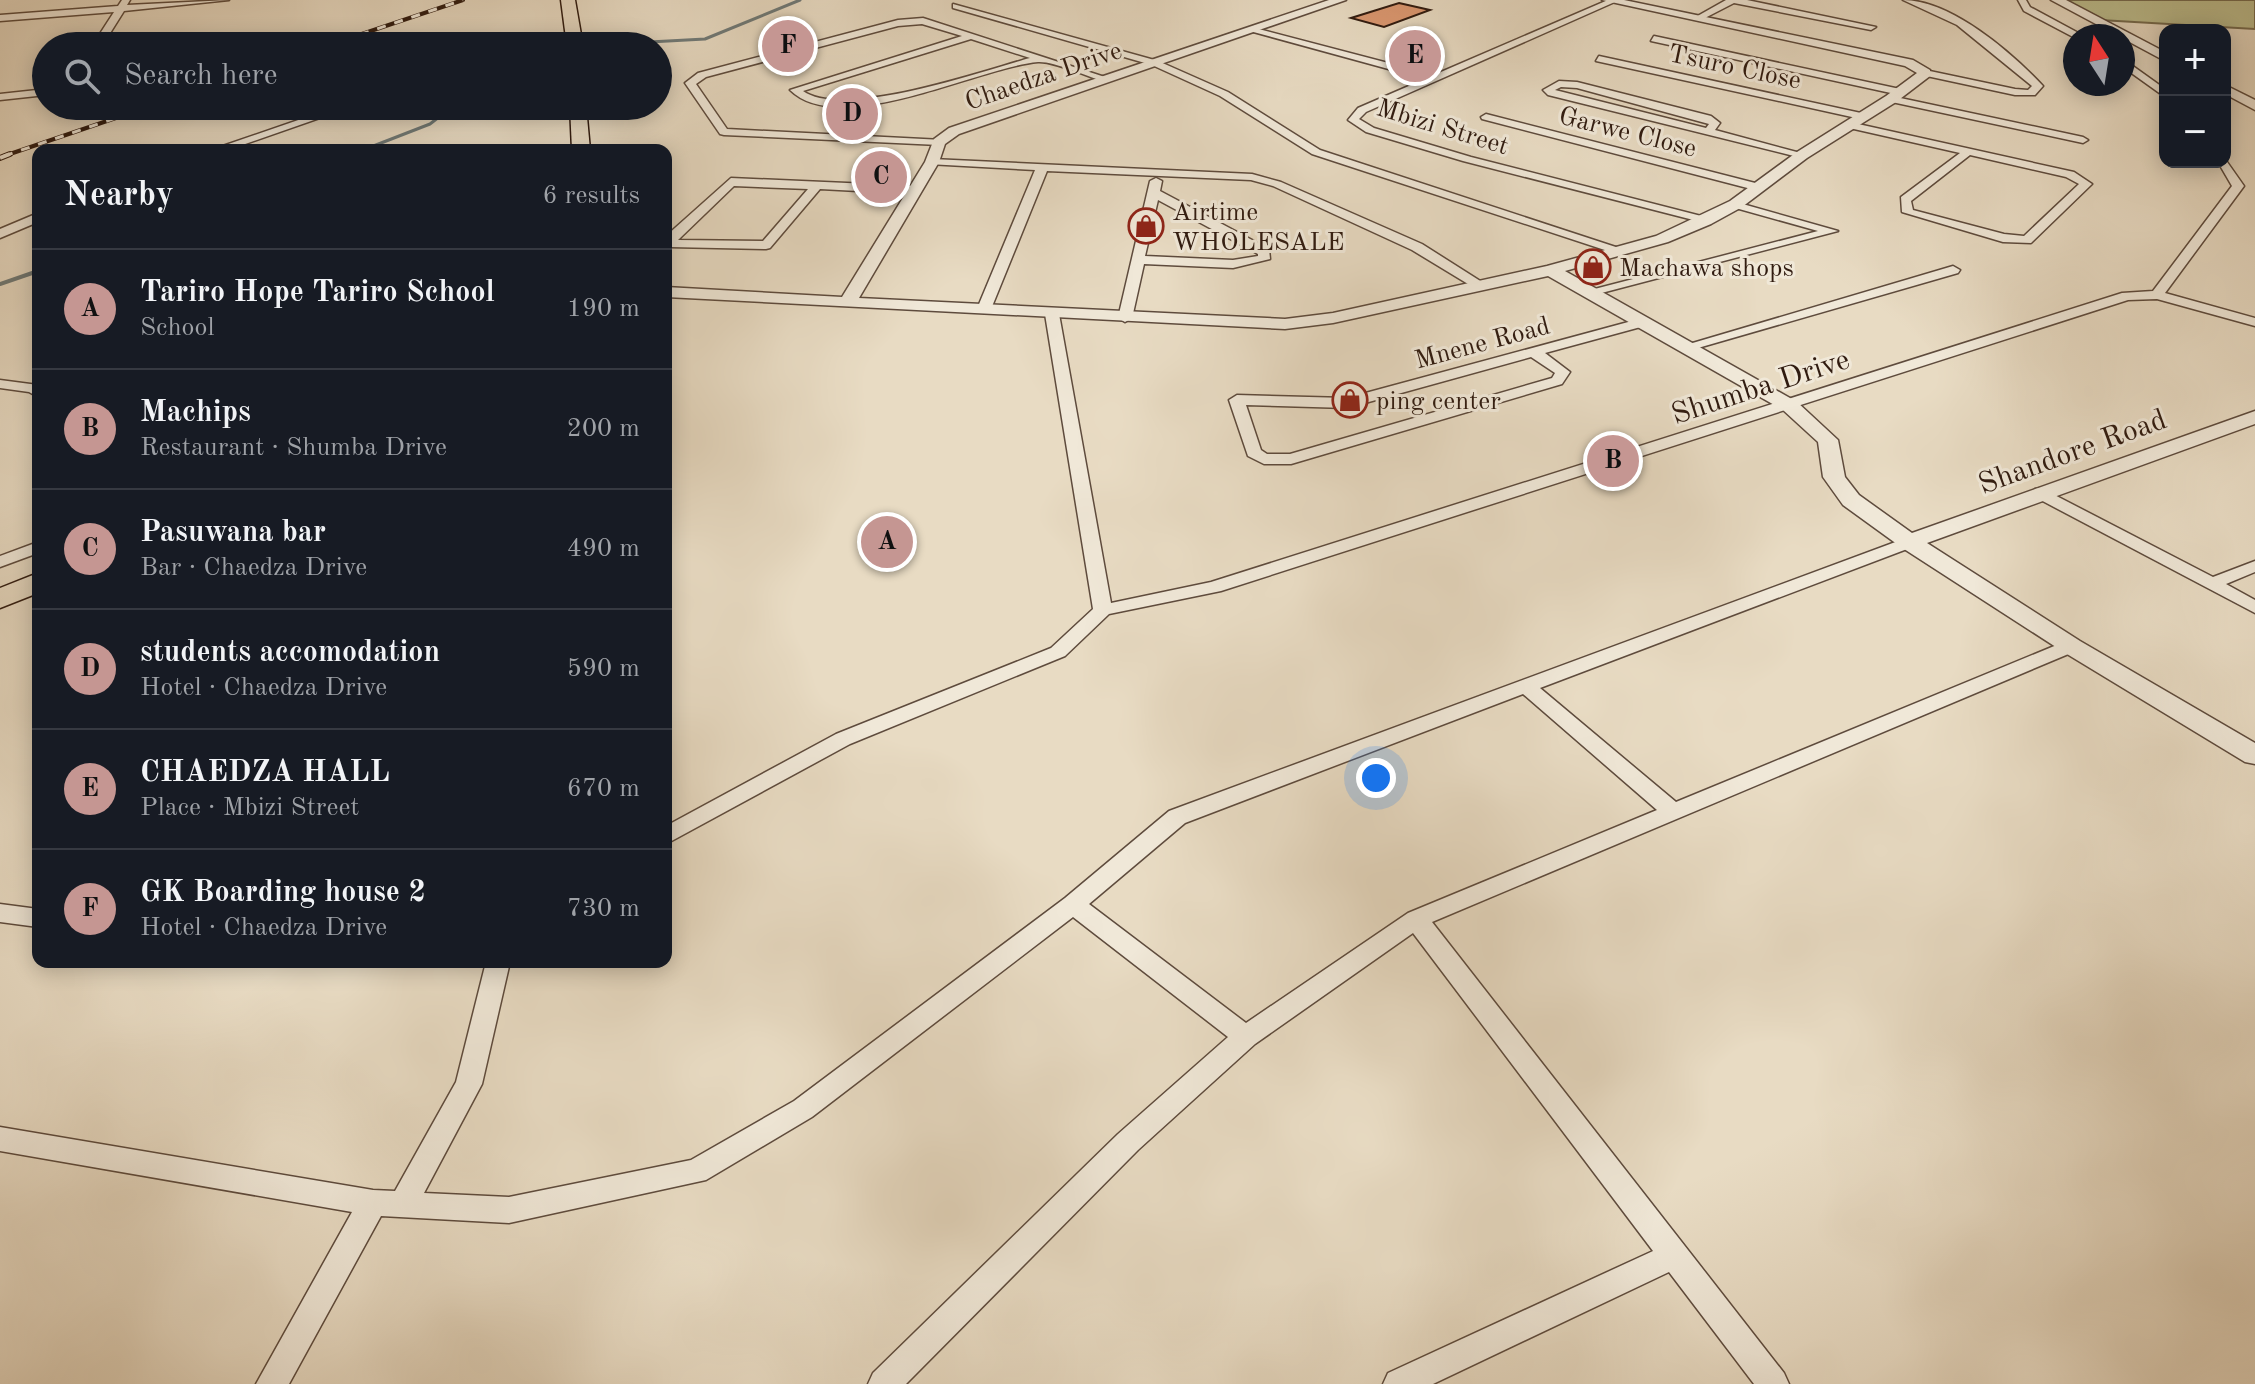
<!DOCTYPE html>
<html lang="en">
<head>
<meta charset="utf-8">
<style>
	:root { --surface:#171b24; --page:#20242c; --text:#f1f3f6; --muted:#9ea1a6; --line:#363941; --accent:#c59692 }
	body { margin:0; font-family:"Old Standard TT",serif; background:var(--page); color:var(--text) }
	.controls { position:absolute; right:24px; top:24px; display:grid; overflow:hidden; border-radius:16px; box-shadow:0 4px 20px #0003 }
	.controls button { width:72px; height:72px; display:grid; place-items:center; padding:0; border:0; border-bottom:2px solid var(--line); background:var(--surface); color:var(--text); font:40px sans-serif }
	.compass { position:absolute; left:2063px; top:24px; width:72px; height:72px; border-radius:50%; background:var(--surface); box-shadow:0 4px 20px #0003; rotate:348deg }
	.you { position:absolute; left:1376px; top:778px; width:28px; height:28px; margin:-20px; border:6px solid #fff; border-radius:50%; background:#1a73e8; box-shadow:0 0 0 12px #1a73e833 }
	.badge { display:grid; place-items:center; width:52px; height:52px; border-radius:50%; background:var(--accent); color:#111; font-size:26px; font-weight:700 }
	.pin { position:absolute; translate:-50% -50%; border:4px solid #fff; box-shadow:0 2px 8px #0006 }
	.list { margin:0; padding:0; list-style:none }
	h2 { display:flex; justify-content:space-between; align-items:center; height:104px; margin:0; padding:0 32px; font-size:34px }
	h2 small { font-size:26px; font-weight:400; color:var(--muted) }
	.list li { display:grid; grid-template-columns:52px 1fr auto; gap:24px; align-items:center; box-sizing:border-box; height:120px; padding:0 32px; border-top:2px solid var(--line) }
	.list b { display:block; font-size:30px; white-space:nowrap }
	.list p { margin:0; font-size:26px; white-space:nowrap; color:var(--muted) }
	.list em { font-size:26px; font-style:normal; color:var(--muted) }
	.icon { flex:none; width:44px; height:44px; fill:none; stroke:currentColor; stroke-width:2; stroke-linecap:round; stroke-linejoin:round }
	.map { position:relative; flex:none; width:2255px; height:1384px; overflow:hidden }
	.search { position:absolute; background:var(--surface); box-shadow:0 4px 20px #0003; left:32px; top:32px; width:640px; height:88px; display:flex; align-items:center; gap:20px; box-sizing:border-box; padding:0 28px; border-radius:44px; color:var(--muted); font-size:30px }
	.panel { position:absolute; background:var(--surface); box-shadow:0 4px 20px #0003; left:32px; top:144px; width:640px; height:824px; border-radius:16px }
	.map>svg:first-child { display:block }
	.green { fill:#bcbe8f; stroke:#766c50; stroke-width:2 }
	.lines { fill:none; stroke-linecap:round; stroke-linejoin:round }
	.stream-far1 { stroke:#707a78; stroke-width:3 }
	.stream { stroke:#707a78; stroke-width:4 }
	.building { fill:#da9770; stroke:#301b10; stroke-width:2 }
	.minor-casing { stroke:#5e4b3d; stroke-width:3 }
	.tertiary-casing { stroke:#5e4b3d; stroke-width:3 }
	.primary-casing { stroke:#301b10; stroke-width:3 }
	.minor { fill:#f0e8d8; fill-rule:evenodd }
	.tertiary { fill:#f0e8d8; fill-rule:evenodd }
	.primary { fill:#e8dbc3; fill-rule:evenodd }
	.rail-far1-casing { stroke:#301b10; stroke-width:4 }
	.rail-casing { stroke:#301b10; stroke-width:6 }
	.rail-far1 { stroke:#f0e8d8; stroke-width:3; stroke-dasharray:9; stroke-linecap:butt }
	.rail { stroke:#f0e8d8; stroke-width:4; stroke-dasharray:11; stroke-linecap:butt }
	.labels { text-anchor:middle; stroke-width:6; stroke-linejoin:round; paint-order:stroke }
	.far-street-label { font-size:26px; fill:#301b10; stroke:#f0e8d8 }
	.far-poi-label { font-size:26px; fill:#301b10; stroke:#f0e8d8; text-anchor:start }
	.street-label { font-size:30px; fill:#301b10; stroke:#f0e8d8 }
</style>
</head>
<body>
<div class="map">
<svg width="2255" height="1384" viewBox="0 0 2255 1384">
	<rect width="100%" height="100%" fill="#e8dbc3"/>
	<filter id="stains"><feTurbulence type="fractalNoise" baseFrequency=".0025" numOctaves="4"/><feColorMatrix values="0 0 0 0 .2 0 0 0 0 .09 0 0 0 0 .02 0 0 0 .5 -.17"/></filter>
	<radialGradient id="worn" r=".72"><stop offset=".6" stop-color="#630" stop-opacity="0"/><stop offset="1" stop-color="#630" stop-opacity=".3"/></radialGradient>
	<!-- green -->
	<polygon class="green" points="2064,0 2255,0 2255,29 2100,20"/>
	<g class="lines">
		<!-- stream-far1 -->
		<g class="stream-far1">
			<polyline points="594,45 705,39 800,0"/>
			<polyline points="363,150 430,124 453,106"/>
		</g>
		<!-- stream -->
		<polyline class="stream" points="0,284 38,271"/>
	</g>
	<!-- building -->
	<polygon class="building" points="1399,3 1430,10 1384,27 1351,18"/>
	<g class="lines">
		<defs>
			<g id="minor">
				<polygon points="122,0 130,0 127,5 229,0 124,11 102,46 92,46 114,12 0,21 0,15 118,6"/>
				<polygon points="1608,0 1617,1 1366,112 1359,119 1374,128 1471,157 1709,218 1709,224 1463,161 1366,132 1348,120 1358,108 1425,79 1246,30 1251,27 1434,75"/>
				<polygon points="1726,0 1747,0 1876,27 1871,30 1734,3 1701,20 1694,18"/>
				<path d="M1903,0c48,0 108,52 140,86l-8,9h-20l-93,-20 3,-5 90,19 13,1 4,-4 -75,-61z"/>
				<polygon points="2018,0 2026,0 2030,7 2084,36 2075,38 2024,11"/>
				<polygon points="953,4 1158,61 1228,92 1320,150 1628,251 1617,254 1312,154 1220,96 1152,65 953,8"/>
				<path d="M923,18l188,61 -9,2c-15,-5 -49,-20 -64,-19 -62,6 -198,77 -248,28l172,-54 -40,-12 -24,2 -192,51 -10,7 31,45 216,11v4l-4,1 -215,-10 -4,-1 -35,-51 13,-10 200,-53zM971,39l59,19c-48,13 -187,62 -227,33z"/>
				<polygon points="573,31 576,36 542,46 527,46"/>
				<polygon points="1654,36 1900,89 1905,92 1900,95 1651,41"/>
				<polygon points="1599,56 1861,113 1866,116 1861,119 1596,61"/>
				<polygon points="2123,59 2165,89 2165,97 2123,67"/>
				<path d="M1559,81l18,1 134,34 9,7 -5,7 93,25 -6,3 -254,-63 -5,-5zM1561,87l16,1 132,36 -3,4 -151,-38z"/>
				<polygon points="46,89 46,95 0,100 0,94"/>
				<polygon points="1891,96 2083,137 2088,140 2083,143 1887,101 1886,99"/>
				<polygon points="339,106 354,106 228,150 211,150"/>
				<polygon points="1486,114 1763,185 1765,187 1759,191 1482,119 1481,117"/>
				<path d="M1849,122l225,50 18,12 -61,59 -28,-1 -101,-30 -1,-15 59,-44 -115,-26v-4zM1970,155l96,22 13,7 -55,52 -20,-2 -91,-24 -2,-9z"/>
				<polygon points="932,159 1252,174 1281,182 1422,244 1485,284 1473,287 1412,250 1273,186 1251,180 1047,171 991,309 984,313 977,309 1035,170 928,164 928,160"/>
				<polygon points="2225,159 2244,186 2165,293 2255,318 2255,326 2157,299 2128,300 1221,591 1109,614 1065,656 850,744 666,844 666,826 836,734 1051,648 1093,609 1045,314 1047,311 1059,314 1111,603 1211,582 2122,293 2153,291 2232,186 2218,162 2225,162"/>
				<path d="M731,178l184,8 6,4 -6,4 -95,-5 -50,59 -4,1 -96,-2 -4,-11zM734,186l74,3 -45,52 -85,-1z"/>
				<path d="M1156,178l6,3 -2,10 109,58 1,10 -37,9 -89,-4 -12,54 -7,4 -7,-4 32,-137zM1158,200l100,54v2l-25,4 -88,-4z"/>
				<polygon points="1732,201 1838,231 1590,296 1583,292 1818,231 1732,207"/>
				<polygon points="38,213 38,222 0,238 0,229"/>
				<polygon points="1953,266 1960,270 1958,273 1691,350 1681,350 1679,347"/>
				<path d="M1643,318l5,1v6l-103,28 25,19 -8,12 -271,80h-27l-16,-8 -19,-56 8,-5 110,3zM1531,357l24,16 -3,5 -262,76h-23l-6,-4 -15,-45 101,3z"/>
				<polygon points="0,380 38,385 38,397 29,392 0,388"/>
				<polygon points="2041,488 2213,577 2255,561 2255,572 2226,584 2255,600 2255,613 2035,497 2033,493 2035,489"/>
				<path d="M1909,537l6,1 3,4 -3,4 -375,142 136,114 388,-160 7,-2 10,6 -3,4 -646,272 352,451 5,11h-35l-85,-112 -236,112h-50l5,-11 265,-122 -240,-318 -158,111 -117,106 -232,234h-38l5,-11 245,-239 110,-97 -155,-120 -261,200 -106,63 -197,43 -128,-7 -92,168h-33l96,-172 -352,-61v-24l373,63 22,1 61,-109 30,-120h24l-28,122 -58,109 85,4 182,-37 103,-59 271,-203 104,-87zM1523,694l134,116 -249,103 -162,110 -157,-119 96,-81z"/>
				<polygon points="38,542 38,553 0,567 0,556"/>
				<polygon points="0,904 38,909 38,927 0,922"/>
			</g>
			<g id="tertiary">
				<polygon points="1329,0 1346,0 959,134 945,144 939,162 859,298 1285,319 1333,313 1547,266 1656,236 1730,201 1797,152 1886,96 1917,73 1905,66 1602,0 1624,0 1913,60 1930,70 1930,76 1896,102 1807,158 1742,207 1711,224 1668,242 1565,271 1797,402 1838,440 1845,477 1859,495 1912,533 2255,411 2255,424 1927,543 2080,641 2255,743 2255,764 2245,762 2062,651 1901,547 1843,505 1823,477 1818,442 1783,410 1548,276 1333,323 1285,329 666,297 666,287 842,297 925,162 934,139 949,128"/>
				<polygon points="2051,0 2066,0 2165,52 2165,61"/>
				<polygon points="2225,85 2255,100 2255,110 2225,94"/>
			</g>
			<g id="primary">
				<polygon points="561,0 575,0 583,46 567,46"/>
				<polygon points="570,106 586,106 590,150 572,150"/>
				<polygon points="38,573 38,593 0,608 0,588"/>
			</g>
		</defs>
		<!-- minor casing -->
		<use href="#minor" class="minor-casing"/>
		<!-- tertiary casing -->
		<use href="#tertiary" class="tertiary-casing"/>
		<!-- primary casing -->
		<use href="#primary" class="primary-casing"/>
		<!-- minor -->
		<use href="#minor" class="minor"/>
		<!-- tertiary -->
		<use href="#tertiary" class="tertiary"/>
		<!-- primary -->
		<use href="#primary" class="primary"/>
		<defs>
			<g id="rail-far1">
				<polyline points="326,46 463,0"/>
				<polyline points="4,156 151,106"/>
			</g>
			<polyline id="rail" points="0,158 10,154"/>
		</defs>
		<!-- rail-far1 casing -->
		<use href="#rail-far1" class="rail-far1-casing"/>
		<!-- rail casing -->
		<use href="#rail" class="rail-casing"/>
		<!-- rail-far1 -->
		<use href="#rail-far1" class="rail-far1"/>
		<!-- rail -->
		<use href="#rail" class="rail"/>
	</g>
	<!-- icons -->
	<defs>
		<symbol id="shop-ring" viewBox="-11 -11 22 22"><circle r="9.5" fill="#f0e8d8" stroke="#8f2418" stroke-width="1.5"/><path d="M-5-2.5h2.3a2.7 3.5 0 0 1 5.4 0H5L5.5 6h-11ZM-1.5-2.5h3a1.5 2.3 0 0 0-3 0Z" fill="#8f2418"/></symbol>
	</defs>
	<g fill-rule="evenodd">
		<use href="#shop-ring" x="1126" y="206" width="40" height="40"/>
		<use href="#shop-ring" x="1573" y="247" width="40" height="40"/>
		<use href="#shop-ring" x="1330" y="380" width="40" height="40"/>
	</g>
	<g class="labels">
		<!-- far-street labels -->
		<g class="far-street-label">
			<text transform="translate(1735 66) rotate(12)" y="9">Tsuro Close</text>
			<text transform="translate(1043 75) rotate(-19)" y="9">Chaedza Drive</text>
			<text transform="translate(1443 126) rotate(17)" y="9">Mbizi Street</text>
			<text transform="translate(1628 131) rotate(14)" y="9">Garwe Close</text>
			<text transform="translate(1482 342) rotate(-15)" y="9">Mnene Road</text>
		</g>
		<!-- far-poi labels -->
		<g class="far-poi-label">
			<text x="1172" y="220">Airtime<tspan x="1172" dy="30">WHOLESALE</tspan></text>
			<text x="1619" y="276">Machawa shops</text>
			<text x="1376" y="409">ping center</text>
		</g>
		<!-- street labels -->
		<g class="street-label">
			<text transform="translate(1760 386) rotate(-18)" y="10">Shumba Drive</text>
			<text transform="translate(2072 451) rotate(-20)" y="10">Shandore Road</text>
		</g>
	</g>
	<rect width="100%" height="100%" filter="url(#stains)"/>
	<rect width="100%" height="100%" fill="url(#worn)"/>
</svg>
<div class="controls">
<button>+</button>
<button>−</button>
</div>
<svg class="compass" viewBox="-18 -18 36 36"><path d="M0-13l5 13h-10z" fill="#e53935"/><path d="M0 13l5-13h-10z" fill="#9ea1a6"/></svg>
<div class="you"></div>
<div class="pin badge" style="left:887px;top:542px">A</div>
<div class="pin badge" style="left:1613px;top:461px">B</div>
<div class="pin badge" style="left:881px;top:177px">C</div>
<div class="pin badge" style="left:852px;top:114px">D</div>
<div class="pin badge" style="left:1415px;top:56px">E</div>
<div class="pin badge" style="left:788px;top:46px">F</div>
<div class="search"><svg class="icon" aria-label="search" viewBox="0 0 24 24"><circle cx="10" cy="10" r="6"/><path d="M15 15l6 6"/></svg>Search here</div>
<section class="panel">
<h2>Nearby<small>6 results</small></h2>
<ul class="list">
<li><span class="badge">A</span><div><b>Tariro Hope Tariro School</b><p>School</p></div><em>190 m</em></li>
<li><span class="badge">B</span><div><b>Machips</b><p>Restaurant · Shumba Drive</p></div><em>200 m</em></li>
<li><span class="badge">C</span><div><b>Pasuwana bar</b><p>Bar · Chaedza Drive</p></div><em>490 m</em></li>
<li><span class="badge">D</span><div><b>students accomodation</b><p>Hotel · Chaedza Drive</p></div><em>590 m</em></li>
<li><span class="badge">E</span><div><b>CHAEDZA HALL</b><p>Place · Mbizi Street</p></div><em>670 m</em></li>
<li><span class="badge">F</span><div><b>GK Boarding house 2</b><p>Hotel · Chaedza Drive</p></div><em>730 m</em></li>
</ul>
</section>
</div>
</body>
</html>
